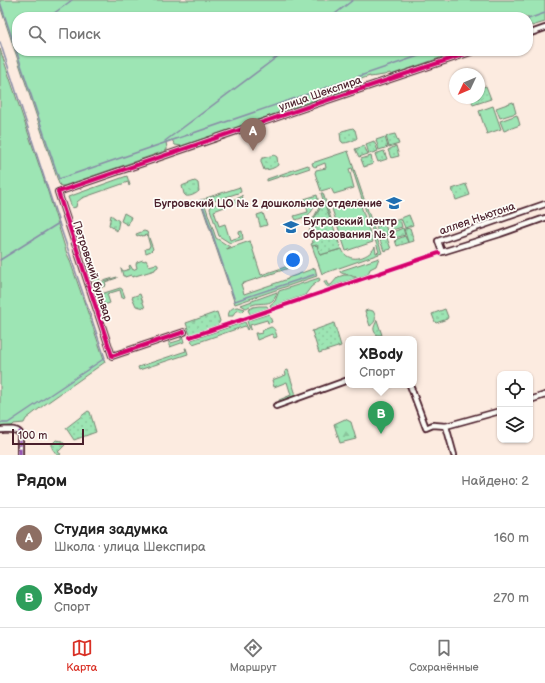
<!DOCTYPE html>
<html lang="ru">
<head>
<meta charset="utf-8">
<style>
	:root { --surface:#fff; --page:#f6f6f6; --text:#222; --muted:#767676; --line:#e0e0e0; --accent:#d93025 }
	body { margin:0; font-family:"Balsamiq Sans",sans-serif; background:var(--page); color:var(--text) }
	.controls { position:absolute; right:12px; bottom:12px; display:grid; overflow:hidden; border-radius:8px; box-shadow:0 1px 3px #0004 }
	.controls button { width:36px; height:36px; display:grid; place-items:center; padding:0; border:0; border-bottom:1px solid var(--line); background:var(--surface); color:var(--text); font:20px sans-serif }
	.compass { position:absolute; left:449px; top:68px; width:36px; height:36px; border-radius:50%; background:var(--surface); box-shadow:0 1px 3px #0004; rotate:226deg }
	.scale { position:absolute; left:12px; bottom:10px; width:72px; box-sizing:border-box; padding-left:4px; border:2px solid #4a1f2b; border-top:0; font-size:11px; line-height:14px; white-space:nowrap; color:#4a1f2b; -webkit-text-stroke:3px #fdfcf7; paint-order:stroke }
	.you { position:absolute; left:293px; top:260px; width:14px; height:14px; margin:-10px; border:3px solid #fff; border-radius:50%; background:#1a73e8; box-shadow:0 0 0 6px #1a73e833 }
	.badge { display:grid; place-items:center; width:26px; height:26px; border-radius:50%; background:var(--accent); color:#fff; font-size:13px; font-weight:700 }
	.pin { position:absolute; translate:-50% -33px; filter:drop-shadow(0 1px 2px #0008) }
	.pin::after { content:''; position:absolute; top:21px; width:14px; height:12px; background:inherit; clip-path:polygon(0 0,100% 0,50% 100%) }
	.popup { position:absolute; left:345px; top:336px; width:72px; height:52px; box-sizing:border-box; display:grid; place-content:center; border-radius:8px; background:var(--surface); filter:drop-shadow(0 1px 3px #0005); font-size:13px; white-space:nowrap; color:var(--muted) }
	.popup b { font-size:15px; color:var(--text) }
	.popup::after { content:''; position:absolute; left:50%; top:100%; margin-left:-8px; border:8px solid transparent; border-top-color:var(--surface) }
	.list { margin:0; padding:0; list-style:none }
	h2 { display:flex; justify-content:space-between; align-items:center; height:52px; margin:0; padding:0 16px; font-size:17px }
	h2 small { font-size:13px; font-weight:400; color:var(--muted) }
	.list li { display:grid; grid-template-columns:26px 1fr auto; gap:12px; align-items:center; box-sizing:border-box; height:60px; padding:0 16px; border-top:1px solid var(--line) }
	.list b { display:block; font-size:15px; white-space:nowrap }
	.list p { margin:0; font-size:13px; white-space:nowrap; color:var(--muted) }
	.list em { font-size:13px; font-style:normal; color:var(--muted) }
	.icon { flex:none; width:22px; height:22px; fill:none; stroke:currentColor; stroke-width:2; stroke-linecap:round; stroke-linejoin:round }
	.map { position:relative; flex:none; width:545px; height:455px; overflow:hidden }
	.search { position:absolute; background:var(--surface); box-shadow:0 1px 3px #0004; left:12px; right:12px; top:12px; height:44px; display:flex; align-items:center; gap:10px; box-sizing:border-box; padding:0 14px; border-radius:16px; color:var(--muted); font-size:15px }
	.sheet { height:172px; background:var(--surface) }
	nav { display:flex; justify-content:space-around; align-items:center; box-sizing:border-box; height:56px; border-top:1px solid var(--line); background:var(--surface); font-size:11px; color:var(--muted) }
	nav a { display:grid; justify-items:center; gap:2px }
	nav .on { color:var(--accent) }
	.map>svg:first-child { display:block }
	.grass { fill:#9de5b4; stroke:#748270 }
	.forest { fill:url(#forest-firs); stroke:#748270 }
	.park { fill:url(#park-dots); stroke:#748270 }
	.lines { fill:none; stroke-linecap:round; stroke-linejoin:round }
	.stream { stroke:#878ca6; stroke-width:1.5 }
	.street-casing { stroke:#4a1f2b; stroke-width:8 }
	.street { stroke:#fdfcf7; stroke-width:4.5 }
	.quiet { stroke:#8e44ad; stroke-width:3; stroke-dasharray:6 3; stroke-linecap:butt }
	.cycleway-casing { stroke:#fdfcf7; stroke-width:6 }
	.cycleway { stroke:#d6006c; stroke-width:4 }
	.labels { text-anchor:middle; stroke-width:3.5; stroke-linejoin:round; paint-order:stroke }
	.street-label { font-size:11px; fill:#4a1f2b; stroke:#fdfcf7 }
	.poi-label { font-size:11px; font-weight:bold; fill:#4a1f2b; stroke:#fdfcf7; text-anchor:end }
</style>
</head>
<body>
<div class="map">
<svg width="545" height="455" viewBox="0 0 545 455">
	<defs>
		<pattern id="forest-firs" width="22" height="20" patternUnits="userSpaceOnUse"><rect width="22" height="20" fill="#9de5b4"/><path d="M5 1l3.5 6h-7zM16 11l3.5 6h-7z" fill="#89c49b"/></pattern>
		<pattern id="park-dots" width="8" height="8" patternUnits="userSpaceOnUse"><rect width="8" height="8" fill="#9de5b4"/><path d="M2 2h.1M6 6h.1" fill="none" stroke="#89c49b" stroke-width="1.8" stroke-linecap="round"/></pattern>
	</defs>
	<rect width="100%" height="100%" fill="#fcebe0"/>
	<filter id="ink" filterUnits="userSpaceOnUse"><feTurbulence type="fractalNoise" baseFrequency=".025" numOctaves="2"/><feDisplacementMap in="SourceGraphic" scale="8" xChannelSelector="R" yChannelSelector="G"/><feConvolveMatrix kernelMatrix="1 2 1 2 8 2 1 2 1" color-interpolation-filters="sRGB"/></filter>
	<g filter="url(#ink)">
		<!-- grass -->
		<g class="grass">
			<polygon points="0,0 545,0 545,22 532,26 528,23 528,17 17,17 17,51 460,51 391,75 390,73 384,75 370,77 370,76 349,83 350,87 338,93 181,146 175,145 172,140 166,142 167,148 167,150 165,151 64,186 61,186 59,184 0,6"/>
			<polygon points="0,49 48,192 67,254 69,258 105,362 44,405 26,419 24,423 14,424 12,426 0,427"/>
			<polygon points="513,102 516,113 500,118 496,108"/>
			<polygon points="493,106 501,129 487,134 479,111"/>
			<polygon points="517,115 520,125 504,131 500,121"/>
			<path d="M348,151l34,102 -60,21 -10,-28 5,-1 3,10 22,-6c5,15 26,10 33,-2l1,6 3,-1 -27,-84 -3,1 5,19 -20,6 -3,-6 -10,3 -6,-18 1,-3 10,-2 -1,-5 -10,4 -2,-1 -1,-3z"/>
			<polygon points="308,165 310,168 283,177 282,176 267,181 267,179"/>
			<polygon points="127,176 130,185 129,186 128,182 82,198 77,202 76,207 72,208 68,197"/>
			<polygon points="240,187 241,192 208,203 206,198"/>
			<polygon points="321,193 323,193 332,222 331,222 315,218 318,227 316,228 313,219 323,200"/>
			<polygon points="242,195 243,200 214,211 219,226 225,224 230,240 240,237 239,232 242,231 243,239 230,243 219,236 210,209 211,206 217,204 218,205 241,197 241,196"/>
			<path d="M317,195l1,4c-7,15 -7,16 -22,21l-2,-4 14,-4 -4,-13z"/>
			<polygon points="205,199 206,204 205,205 216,238 230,247 227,248 227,249 250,241 261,275 297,263 298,265 241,284 244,294 288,279 288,278 315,268 317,276 235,304 200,200"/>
			<polygon points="359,200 373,242 346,251 332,209"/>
			<polygon points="263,213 267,225 260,227 260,225 257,215"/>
			<polygon points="144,231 147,232 153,249 151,251 146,253 145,249 149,248 149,247 150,246 147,235 142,236 142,235 140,236 139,235 137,236 136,234"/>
			<path d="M379,258l-3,8 -6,3 -2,5 -11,4c-7,-6 -12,-2 -17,-6v-1z"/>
			<polygon points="143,260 144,261 146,260 149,266 156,264 158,265 158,267 155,269 155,270 132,277 131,275 125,277 125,276 123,276 121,268 123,271 130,269 129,266 130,265 133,270 137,268 136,264 137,262"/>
			<path d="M344,275h6l6,3 -26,9c-4,0 -5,-3 -6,-6h2l2,4h3l7,-8z"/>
			<polygon points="98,276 100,282 117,277 117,278 105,282 106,285 105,286 97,289 93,280 95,277"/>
			<polygon points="319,278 320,280 311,287 305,295 271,307 270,305 275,301 279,291"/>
			<polygon points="120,288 122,289 125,297 122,298 120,290 107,294 110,303 104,305 101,294"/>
			<path d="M277,292c-4,16 -14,9 -25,13 -1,0 -5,3 -6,3l-5,-3z"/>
			<polygon points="259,306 267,306 268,308 250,314 248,310 253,307"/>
			<path d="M238,307l7,2 -3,3c-4,-3 -8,-1 -9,4h-5c1,-6 4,-9 10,-9z"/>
			<path d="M368,310l5,1c4,6 3,11 -3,15l-5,-15z"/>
			<polygon points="269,314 272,322 268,323 267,320 250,325 251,329 250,330 247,321"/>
			<polygon points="245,322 248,329 247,330 245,326 193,344 191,340"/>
			<path d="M271,327c4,1 5,6 6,10l-3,1 -2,-4 -15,6 -2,-7h2v1l5,-1 1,-3z"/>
			<polygon points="181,335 182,335 184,342 170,347 169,346 169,340 171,343 181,340"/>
			<polygon points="185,348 186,348 188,354 139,370 138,367 186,351"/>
			<polygon points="288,370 296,395 279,402 279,400 291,395 287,382 274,387 272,380 286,375 285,371"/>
		</g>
		<!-- forest -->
		<polygon class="forest" points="345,419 351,422 356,439 340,443 334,424"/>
		<!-- park -->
		<g class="park">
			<polygon points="486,86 491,99 473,105 471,98 479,98 479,88"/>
			<path d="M353,128l2,2 2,8c-3,3 -10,5 -14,5l-2,-2 -1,-8 2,-2z"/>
			<polygon points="395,134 399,144 389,147 386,136"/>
			<polygon points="385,137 388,147 379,150 376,140"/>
			<polygon points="374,141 378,151 369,154 366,144"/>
			<polygon points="364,146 368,154 359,157 355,149"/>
			<polygon points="396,146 399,156 391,158 388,150"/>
			<polygon points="384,151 387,159 378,162 375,154"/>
			<path d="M274,155l3,2 1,8c-3,3 -9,5 -14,5l-3,-8v-3l2,-1z"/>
			<polygon points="371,156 373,164 364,167 361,159"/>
			<path d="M195,181l3,2 1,8c-3,3 -9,6 -13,5l-2,-2 -2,-8 2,-1z"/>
			<polygon points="466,184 470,195 456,200 452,189"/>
			<polygon points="324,202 331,222 332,222 341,249 320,255 317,245 312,246 311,244 313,243 309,230 312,229 311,226 315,225 316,228 318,227 315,217"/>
			<polygon points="124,213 131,217 128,225 121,221"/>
			<polygon points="111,215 119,221 117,231 109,225"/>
			<polygon points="409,215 413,225 405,228 401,218"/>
			<polygon points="400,219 402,227 392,230 389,223"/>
			<polygon points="385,224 388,235 380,238 376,227"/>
			<polygon points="403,228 405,235 395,238 393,232"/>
			<polygon points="410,228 414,241 397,246 395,240 405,236 408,242 404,229"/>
			<polygon points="387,238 391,249 384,251 380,240"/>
			<polygon points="140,294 145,308 136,306 132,297"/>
			<polygon points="445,309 448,317 447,319 436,323 435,322 432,314"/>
			<polygon points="217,312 220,321 218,325 190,335 186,323"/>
			<path d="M377,320l5,15h-5c-6,-6 -2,-9 0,-15z"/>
			<polygon points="334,323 341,346 319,353 312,331"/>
			<polygon points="88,411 90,412 96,432 74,440 66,428"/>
			<polygon points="56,440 62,441 65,445 58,452 61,454 60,455 57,455 52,448 52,444"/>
		</g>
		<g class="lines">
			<!-- stream -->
			<g class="stream">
				<polyline points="0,2 59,179 433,51"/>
				<polyline points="49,17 72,0"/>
				<polyline points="331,17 353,0"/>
				<polyline points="528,19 545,13"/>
				<polyline points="13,40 17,37"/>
				<polyline points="0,42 59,223 105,358 8,423 0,423"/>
				<polyline points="165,141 285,51"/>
				<polyline points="201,200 235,301 316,274"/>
				<polyline points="0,260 59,223"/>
			</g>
			<defs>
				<g id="street">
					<polyline points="528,34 545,28"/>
					<polyline points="545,204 438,241 442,252 500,234 545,218"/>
					<polyline points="184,332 112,356 58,192 307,107 474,51"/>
					<polyline points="410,385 426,428 433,425 446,426 500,411"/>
					<polyline points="530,400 545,395"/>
					<polyline points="276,406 348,380"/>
					<polyline points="446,426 454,455"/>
					<path d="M0,430c7,0 15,-2 20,3v22"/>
				</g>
			</defs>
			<!-- street casing -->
			<use href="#street" class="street-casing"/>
			<!-- street -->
			<use href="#street" class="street"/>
			<!-- quiet -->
			<polyline class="quiet" points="19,431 20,433 20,455"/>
			<defs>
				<g id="cycleway">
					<polyline points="184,332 112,356 58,192 307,107 474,51"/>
					<polyline points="190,337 439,253"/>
				</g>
			</defs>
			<!-- cycleway casing -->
			<use href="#cycleway" class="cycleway-casing"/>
			<!-- cycleway -->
			<use href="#cycleway" class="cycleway"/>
		</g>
	</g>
	<!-- icons -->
	<defs>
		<symbol id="school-bare" viewBox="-9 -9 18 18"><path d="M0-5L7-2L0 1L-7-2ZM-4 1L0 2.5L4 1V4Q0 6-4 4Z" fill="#1f6fb2" stroke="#fdfcf7" stroke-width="2.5" paint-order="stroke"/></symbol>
	</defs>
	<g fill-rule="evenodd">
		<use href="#school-bare" x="383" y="192" width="22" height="22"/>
		<use href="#school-bare" x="280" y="216" width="22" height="22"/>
	</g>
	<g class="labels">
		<!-- street labels -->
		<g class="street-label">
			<text transform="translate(320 93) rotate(-19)" y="4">улица Шекспира</text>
			<text transform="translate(477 218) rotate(-19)" y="4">аллея Ньютона</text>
			<text transform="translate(93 271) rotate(72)" y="4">Петровский бульвар</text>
		</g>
		<!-- poi labels -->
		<g class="poi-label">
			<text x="382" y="207">Бугровский ЦО № 2 дошкольное отделение</text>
			<text x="303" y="225" text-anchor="start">Бугровский центр<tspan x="303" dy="13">образования № 2</tspan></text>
		</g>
	</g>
</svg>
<div class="controls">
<button><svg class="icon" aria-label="locate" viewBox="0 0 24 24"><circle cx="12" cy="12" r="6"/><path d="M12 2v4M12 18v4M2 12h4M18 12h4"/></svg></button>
<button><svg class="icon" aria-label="layers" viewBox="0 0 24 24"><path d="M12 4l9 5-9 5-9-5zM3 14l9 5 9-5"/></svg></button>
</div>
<svg class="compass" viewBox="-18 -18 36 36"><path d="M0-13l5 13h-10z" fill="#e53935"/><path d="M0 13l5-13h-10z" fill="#767676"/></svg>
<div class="scale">100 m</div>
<div class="you"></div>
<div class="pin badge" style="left:253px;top:151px;background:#8d6e63">A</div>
<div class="pin badge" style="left:381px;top:434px;background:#2e9e5b">B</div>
<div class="popup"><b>XBody</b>Спорт</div>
<div class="search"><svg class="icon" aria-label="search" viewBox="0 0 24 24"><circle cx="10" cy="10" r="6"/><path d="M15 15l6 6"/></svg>Поиск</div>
</div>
<section class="sheet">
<h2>Рядом<small>Найдено: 2</small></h2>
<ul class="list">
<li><span class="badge" style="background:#8d6e63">A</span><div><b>Студия задумка</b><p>Школа · улица Шекспира</p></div><em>160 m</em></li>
<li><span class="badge" style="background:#2e9e5b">B</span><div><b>XBody</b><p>Спорт</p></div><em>270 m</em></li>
</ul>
</section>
<nav>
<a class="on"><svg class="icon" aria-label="map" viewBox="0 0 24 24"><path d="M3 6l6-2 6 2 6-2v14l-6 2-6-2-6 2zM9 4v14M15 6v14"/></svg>Карта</a>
<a><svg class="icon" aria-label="directions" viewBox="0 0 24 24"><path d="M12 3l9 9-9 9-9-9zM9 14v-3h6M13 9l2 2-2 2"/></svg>Маршрут</a>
<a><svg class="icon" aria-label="saved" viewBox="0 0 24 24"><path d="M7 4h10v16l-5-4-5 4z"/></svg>Сохранённые</a>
</nav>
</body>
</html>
